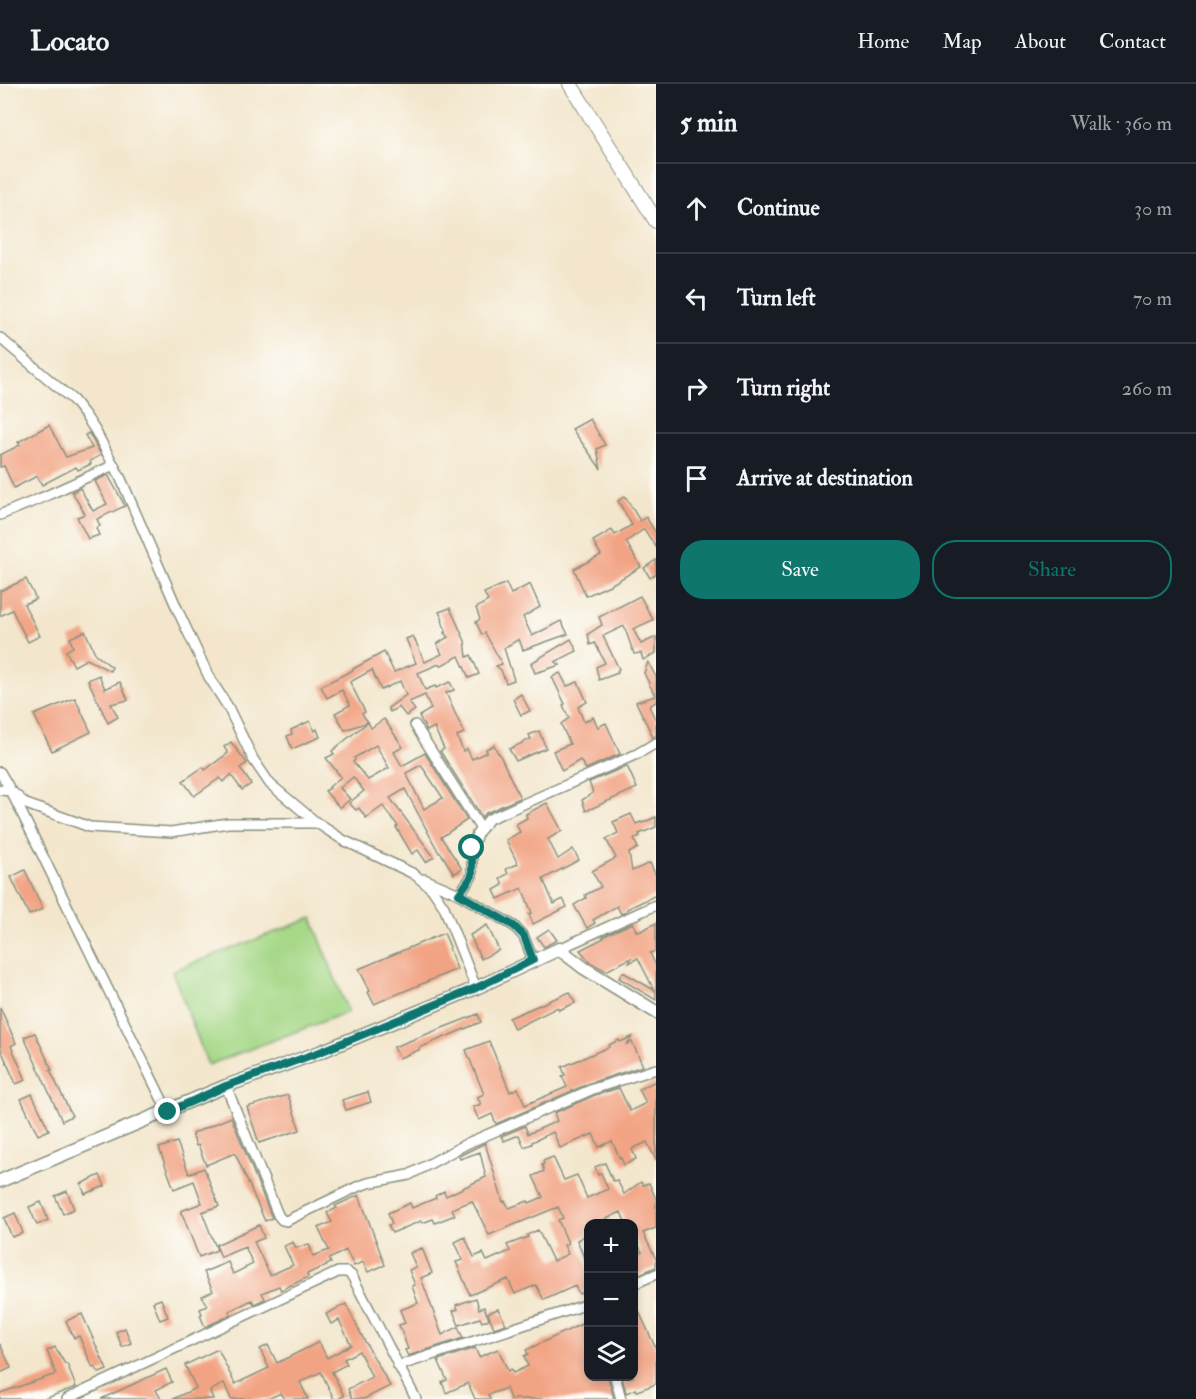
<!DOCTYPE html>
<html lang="en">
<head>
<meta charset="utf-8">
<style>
	:root { --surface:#171b24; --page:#242831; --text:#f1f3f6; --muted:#9ea1a6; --line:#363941; --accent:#0f766e }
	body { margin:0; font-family:"IM FELL Double Pica",serif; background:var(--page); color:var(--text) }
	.controls { position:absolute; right:18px; bottom:18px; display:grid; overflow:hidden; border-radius:12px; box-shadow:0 3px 9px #0003 }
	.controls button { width:54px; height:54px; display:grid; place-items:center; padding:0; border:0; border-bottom:2px solid var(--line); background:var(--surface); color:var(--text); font:30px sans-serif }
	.stop { position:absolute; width:18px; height:18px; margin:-14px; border:4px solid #0f766e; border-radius:50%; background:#fff }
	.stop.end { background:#0f766e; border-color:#fff; box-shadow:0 2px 6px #0008 }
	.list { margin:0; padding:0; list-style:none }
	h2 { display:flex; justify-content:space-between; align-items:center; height:78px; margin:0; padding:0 24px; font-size:26px }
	h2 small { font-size:20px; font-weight:400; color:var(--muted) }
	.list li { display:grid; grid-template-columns:39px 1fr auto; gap:18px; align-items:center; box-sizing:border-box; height:90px; padding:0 24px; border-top:2px solid var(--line) }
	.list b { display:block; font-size:22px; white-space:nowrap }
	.list em { font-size:20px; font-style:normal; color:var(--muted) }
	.actions { display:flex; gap:12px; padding:18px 24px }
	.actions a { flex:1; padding:14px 0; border:2px solid var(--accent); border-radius:24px; text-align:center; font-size:21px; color:var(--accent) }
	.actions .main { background:var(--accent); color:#fff }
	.icon { flex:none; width:33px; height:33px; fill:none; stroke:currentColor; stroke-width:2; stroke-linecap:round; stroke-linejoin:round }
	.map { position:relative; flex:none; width:656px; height:1315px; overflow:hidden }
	header { display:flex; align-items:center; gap:36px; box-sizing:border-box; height:84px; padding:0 30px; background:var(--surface); border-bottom:2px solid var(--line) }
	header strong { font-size:28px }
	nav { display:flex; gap:33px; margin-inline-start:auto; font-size:21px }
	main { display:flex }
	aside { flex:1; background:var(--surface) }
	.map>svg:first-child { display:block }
	.park { fill:#a6d888; stroke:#628a5e; stroke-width:1.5 }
	.building { fill:#f2a383; fill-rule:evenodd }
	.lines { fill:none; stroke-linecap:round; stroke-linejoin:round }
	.minor-casing { stroke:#899280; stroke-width:12 }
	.tertiary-casing { stroke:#899280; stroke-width:15 }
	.secondary-casing { stroke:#899280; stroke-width:16 }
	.minor { stroke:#fff; stroke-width:9 }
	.tertiary { stroke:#fff; stroke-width:12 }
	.secondary { stroke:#fff; stroke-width:14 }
	.route { stroke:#0f766e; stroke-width:8 }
</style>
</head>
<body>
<header>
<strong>Locato</strong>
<nav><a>Home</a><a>Map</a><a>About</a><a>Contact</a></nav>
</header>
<main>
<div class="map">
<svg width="656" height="1315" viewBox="0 0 656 1315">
	<rect width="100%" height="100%" fill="#fdfcf7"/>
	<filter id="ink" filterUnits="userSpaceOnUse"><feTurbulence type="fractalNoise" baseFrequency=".0167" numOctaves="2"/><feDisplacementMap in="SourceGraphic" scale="12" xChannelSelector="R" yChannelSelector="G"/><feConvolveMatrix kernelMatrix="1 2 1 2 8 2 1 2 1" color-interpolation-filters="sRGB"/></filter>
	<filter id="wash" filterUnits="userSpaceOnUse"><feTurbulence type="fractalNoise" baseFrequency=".008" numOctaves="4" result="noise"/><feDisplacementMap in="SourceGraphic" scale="24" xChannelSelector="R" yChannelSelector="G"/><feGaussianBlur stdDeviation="1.35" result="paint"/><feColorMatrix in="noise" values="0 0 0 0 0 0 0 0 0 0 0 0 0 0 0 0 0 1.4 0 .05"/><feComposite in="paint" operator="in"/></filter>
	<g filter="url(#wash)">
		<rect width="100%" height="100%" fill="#f3e6cc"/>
		<!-- park -->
		<polygon class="park" points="312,834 348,928 208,981 172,887"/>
		<g id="blocks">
			<!-- building -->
			<g class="building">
				<polygon points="590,335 605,361 597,365 601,385 572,345"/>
				<polygon points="49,341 66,373 92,364 85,351 89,349 101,371 90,377 91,380 78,386 76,383 42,401 37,392 14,404 4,382 0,383 0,371 20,361 18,358"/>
				<polygon points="108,391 125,422 97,435 100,442 96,444 99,451 88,455 77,433 85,430 72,408 80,404 93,427 107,420 95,397"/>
				<polygon points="625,412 640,437 646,433 656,449 656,463 644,445 626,458 641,483 612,500 586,512 574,485 601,471 593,457 612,446 615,451 632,441 618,417"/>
				<polygon points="656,476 656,490 650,494 644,484"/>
				<polygon points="26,495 36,515 24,520 40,552 28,558 12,526 0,532 0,507"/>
				<polygon points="506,499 511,510 530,500 540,523 523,533 532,552 561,537 568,550 523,566 519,555 504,564 514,596 506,599 501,586 496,582 502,580 485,549 482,551 476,538 480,535 476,524 488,517 484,509"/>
				<polygon points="640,512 653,536 633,545 641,560 656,553 656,569 643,576 641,569 634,570 624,542 603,552 619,585 617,587 618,589 599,596 596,583 605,579 595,559 590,561 588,550 602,541 599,533"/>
				<polygon points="450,524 465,557 467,573 471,571 479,590 469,594 459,572 440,582 439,580 418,589 425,606 435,602 436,604 450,598 454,606 446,609 464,649 457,652 463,667 467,665 472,675 487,668 486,665 494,661 498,669 499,669 520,714 486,729 482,733 440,667 444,665 434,643 427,647 419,632 431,625 425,611 409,618 415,626 406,632 399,623 390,628 388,624 406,611 400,597 381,606 372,586 350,598 365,628 362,630 368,638 345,646 335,629 350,621 342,606 327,614 321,602 353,586 353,585 384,568 394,588 416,579 406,555 413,552 425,578 442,570 437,560 448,553 444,549 446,548 442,537 443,536 439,528"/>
				<polygon points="85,547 96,571 112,583 110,587 87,575 74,582 66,567 73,563 70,554"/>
				<polygon points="571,555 577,567 555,578 560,581 535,589 531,579"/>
				<polygon points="648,578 656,593 656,618 649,622 656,637 656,652 653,653 636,618 655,612 644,589"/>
				<polygon points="560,589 567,602 578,598 587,618 578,623 584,638 593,633 598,643 606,639 620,670 586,685 580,676 562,687 553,667 570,660 561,640 569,634 563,621 565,620 552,593"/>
				<polygon points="99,591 105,605 120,598 128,616 111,620 118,633 108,639 88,596"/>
				<polygon points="521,610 530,627 521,631 513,615"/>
				<polygon points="75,614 91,648 52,667 34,631"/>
				<path d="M384,635l19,28 -9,5 8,14 23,-13 42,67 -26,17 21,32 -8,5 -13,-21h-2l-34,-64 -15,9 44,59 -8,5 -8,-12 -6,4 -16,-27 2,-1 -15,-20 -17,12 -7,-10 -3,2 -7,-7 15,-12 -11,-14 -13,11 10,11 -10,9 -15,-17 5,-3 -1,-1 12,-10 -15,-19 8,-4 -2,-3 36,-29 3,6zM376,661l13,23 -21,12 -15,-18 2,-2 -1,-2zM421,681l22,33 -19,11 -18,-36z"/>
				<polygon points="310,637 315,647 317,645 320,653 292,665 287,652 292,650 291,646"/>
				<polygon points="539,647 546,664 516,677 509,665 531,655 529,651"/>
				<polygon points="231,658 247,679 240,684 251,700 242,706 231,691 223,698 220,694 194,712 183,697 203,683 205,686 228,669 224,663"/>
				<polygon points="627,682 637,704 586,727 582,716 593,709 589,698"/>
				<polygon points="547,719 562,747 548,755 558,775 573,765 579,776 543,795 554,820 563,815 567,823 533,840 529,830 532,829 522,804 498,815 494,806 503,801 500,794 508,790 506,785 518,780 506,756 520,748 516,740 527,734 526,730"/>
				<polygon points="631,730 636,740 641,738 642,739 656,733 656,743 639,750 640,752 634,755 638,764 629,769 632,787 650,779 656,792 656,811 627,825 627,827 621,830 617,822 593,836 595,839 587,844 574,821 586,814 585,811 601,803 592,787 616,774 606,755 618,749 613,738"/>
				<polygon points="25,786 43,825 29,831 11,793"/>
				<polygon points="633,839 636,847 638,846 639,848 656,839 656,867 650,869 656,882 656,916 619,894 623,888 654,906 638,874 629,879 631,874 606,887 590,878 580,866 604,854 603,853 610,849"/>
				<polygon points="487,841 499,866 481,875 470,851"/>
				<polygon points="549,845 557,856 544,863 537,853"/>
				<polygon points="444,849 450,863 449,864 457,885 374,920 368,908 370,907 359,885"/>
				<polygon points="570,908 575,919 559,926 558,923 514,945 509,934"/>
				<polygon points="0,923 16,959 11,962 26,996 16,1000 0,963"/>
				<polygon points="478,930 481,938 419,964 419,966 399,974 394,963"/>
				<polygon points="35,949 52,986 50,986 72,1032 62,1037 24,953"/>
				<polygon points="632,953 627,960 632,958 643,982 590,999 496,1040 492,1030 479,1036 473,1023 481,1020 477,1013 484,1010 466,966 489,957 510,1008 518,1004 525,1021 567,1003 562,992 565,991 562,983 609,963 609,961 619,956 620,958"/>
				<polygon points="656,997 656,1076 647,1058 632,1065 636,1075 624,1081 621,1074 620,1075 612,1057 599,1063 593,1050 560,1064 553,1048 532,1058 532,1060 524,1063 519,1051 504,1057 501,1052 525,1042 528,1050 557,1037 554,1029 595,1011 619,1004 630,1027 646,1019 639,1005"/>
				<polygon points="368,1008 371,1018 346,1026 342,1016"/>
				<polygon points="32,1010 49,1046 38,1051 21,1015"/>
				<polygon points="288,1011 300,1046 259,1059 247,1023"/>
				<polygon points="231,1033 272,1134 265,1137 235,1069 206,1081 198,1061 196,1062 192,1050"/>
				<polygon points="177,1058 189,1090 204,1084 219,1122 202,1128 217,1166 199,1173 181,1127 202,1119 194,1097 174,1105 159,1064"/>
				<polygon points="485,1059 503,1118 505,1117 509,1124 528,1117 529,1119 543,1113 533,1092 544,1087 542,1081 544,1080 543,1077 553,1073 564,1096 577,1091 587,1114 608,1105 601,1089 598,1091 595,1083 605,1079 613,1097 617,1096 624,1110 641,1098 643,1101 649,1099 656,1115 656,1144 643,1149 656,1175 656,1183 633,1193 633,1171 642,1168 633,1150 633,1140 626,1140 621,1128 595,1140 588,1140 588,1150 577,1156 588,1184 588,1206 579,1210 575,1202 544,1216 536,1201 515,1210 508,1195 470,1211 456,1178 463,1176 455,1158 465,1153 474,1173 483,1169 487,1177 510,1167 507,1161 528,1153 527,1151 538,1146 553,1177 568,1170 564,1161 568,1159 558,1136 563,1134 558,1123 489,1151 472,1117 452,1125 455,1131 435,1139 433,1135 422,1139 421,1137 392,1149 388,1141 392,1140 388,1129 410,1119 412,1124 436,1114 435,1112 444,1107 446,1112 486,1093 480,1068 460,1075 459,1072"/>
				<polygon points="100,1091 105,1102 85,1110 81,1100"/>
				<polygon points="67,1107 74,1125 63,1130 55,1112"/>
				<polygon points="359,1111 385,1181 368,1188 363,1178 354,1182 346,1166 329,1175 331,1179 307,1190 308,1193 281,1206 279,1202 262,1209 265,1215 254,1220 252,1216 229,1227 231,1231 205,1243 200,1231 202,1230 200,1225 207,1222 202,1212 213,1207 204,1188 228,1178 233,1190 253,1180 245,1163 221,1173 216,1161 259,1141 264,1154 254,1158 270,1191 293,1181 284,1162 293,1158 296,1164 309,1160 313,1172 329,1166 318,1144 332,1138 327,1129 337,1124 335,1122"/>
				<polygon points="41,1118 48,1136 37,1141 29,1123"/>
				<polygon points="15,1129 23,1149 12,1153 4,1134"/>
				<polygon points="422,1164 432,1189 421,1194 442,1251 458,1243 463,1254 408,1272 405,1266 408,1265 399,1241 405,1239 400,1226 418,1219 412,1202 415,1201 409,1186 416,1183 410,1169"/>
				<polygon points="476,1214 479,1225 484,1223 489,1235 482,1238 480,1234 459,1241 453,1227 458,1225 456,1221"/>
				<polygon points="633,1214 656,1265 656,1300 637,1307 636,1305 626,1309 622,1293 633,1293"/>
				<polygon points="161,1215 168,1233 160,1236 153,1218"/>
				<polygon points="346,1220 363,1254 390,1302 364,1315 352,1315 348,1305 372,1293 359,1267 344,1275 347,1280 332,1288 344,1312 338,1315 334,1315 321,1288 300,1298 308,1315 285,1315 281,1309 268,1315 231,1315 224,1299 210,1307 213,1315 173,1315 196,1304 185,1281 218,1265 235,1300 269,1284 260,1265 268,1261 277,1279 319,1258 327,1274 351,1261 339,1236 331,1240 326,1230"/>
				<polygon points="498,1225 506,1240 494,1244 488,1229"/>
				<polygon points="82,1230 107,1286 99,1289 95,1283 93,1284 79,1252 74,1254 66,1237"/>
				<polygon points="588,1237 588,1293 608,1293 614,1315 510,1315 506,1304 488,1311 490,1315 475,1315 468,1299 446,1309 442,1298 447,1296 438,1276 475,1264 479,1273 498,1265 508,1287 511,1285 513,1289 528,1282 524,1272 528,1270 526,1266"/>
				<polygon points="125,1244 131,1259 122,1263 116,1248"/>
				<polygon points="0,1260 11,1284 0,1289"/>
				<polygon points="55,1263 65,1280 67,1280 76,1303 44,1315 0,1315 0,1309 56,1290 47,1267"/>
				<polygon points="166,1285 172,1298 156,1306 161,1315 101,1315"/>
			</g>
		</g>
	</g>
	<g filter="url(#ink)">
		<use href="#blocks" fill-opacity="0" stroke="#899280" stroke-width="1.5"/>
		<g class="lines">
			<defs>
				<g id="minor">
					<polyline points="0,254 73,316 85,331 95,346 121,395 179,529 209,593 228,623 253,675 270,700 317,739 343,756 414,790 432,805 444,823 476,904"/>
					<polyline points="0,431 39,415 114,381"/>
					<polyline points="415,641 481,745"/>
					<polyline points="0,688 11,707 168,1028"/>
					<polyline points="0,706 11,707 26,720 90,743 171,748 228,739 317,739"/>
					<polyline points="424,795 459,810 514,842 524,853 533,876"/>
					<polyline points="459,810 472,792 472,764 477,750 489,735 637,670 656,659"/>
					<polyline points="559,865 656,821"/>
					<polyline points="226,1002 278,1131 282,1136 286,1137 357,1103 368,1099 409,1091 468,1059 593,1005 656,985"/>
					<polyline points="634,1200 656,1190"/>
					<polyline points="398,1282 588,1220"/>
					<polyline points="615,1292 621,1315"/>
					<polyline points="67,1315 338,1188 347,1188 352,1192 416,1315"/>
				</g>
				<polyline id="tertiary" points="0,1097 226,1002 320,968 476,904 559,865 584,884 656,928"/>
				<polyline id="secondary" points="570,0 656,137"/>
			</defs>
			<!-- minor casing -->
			<use href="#minor" class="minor-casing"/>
			<!-- tertiary casing -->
			<use href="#tertiary" class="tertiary-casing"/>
			<!-- secondary casing -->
			<use href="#secondary" class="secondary-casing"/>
			<!-- minor -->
			<use href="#minor" class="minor"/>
			<!-- tertiary -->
			<use href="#tertiary" class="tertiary"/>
			<!-- secondary -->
			<use href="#secondary" class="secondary"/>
		</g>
	</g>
	<g class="lines" filter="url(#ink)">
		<!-- route -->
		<polyline class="route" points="168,1028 226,1002 320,968 476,904 533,876 524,852 514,842 459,810 472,792 472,764"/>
	</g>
</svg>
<div class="controls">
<button>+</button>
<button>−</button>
<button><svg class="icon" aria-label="layers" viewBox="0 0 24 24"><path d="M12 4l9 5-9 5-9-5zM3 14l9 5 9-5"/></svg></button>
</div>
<div class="stop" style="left:472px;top:764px"></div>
<div class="stop end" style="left:168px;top:1028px"></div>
</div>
<aside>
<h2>5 min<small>Walk · 360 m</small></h2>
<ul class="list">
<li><svg class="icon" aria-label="ahead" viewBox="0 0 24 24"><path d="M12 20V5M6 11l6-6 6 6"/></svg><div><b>Continue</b></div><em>30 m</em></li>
<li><svg class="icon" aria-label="left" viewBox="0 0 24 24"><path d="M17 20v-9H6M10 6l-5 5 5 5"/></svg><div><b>Turn left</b></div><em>70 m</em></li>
<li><svg class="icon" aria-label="right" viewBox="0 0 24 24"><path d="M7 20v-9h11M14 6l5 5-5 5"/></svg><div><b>Turn right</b></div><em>260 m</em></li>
<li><svg class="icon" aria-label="arrive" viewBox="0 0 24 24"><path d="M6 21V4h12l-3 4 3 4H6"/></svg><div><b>Arrive at destination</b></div></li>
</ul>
<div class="actions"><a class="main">Save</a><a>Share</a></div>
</aside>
</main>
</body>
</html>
